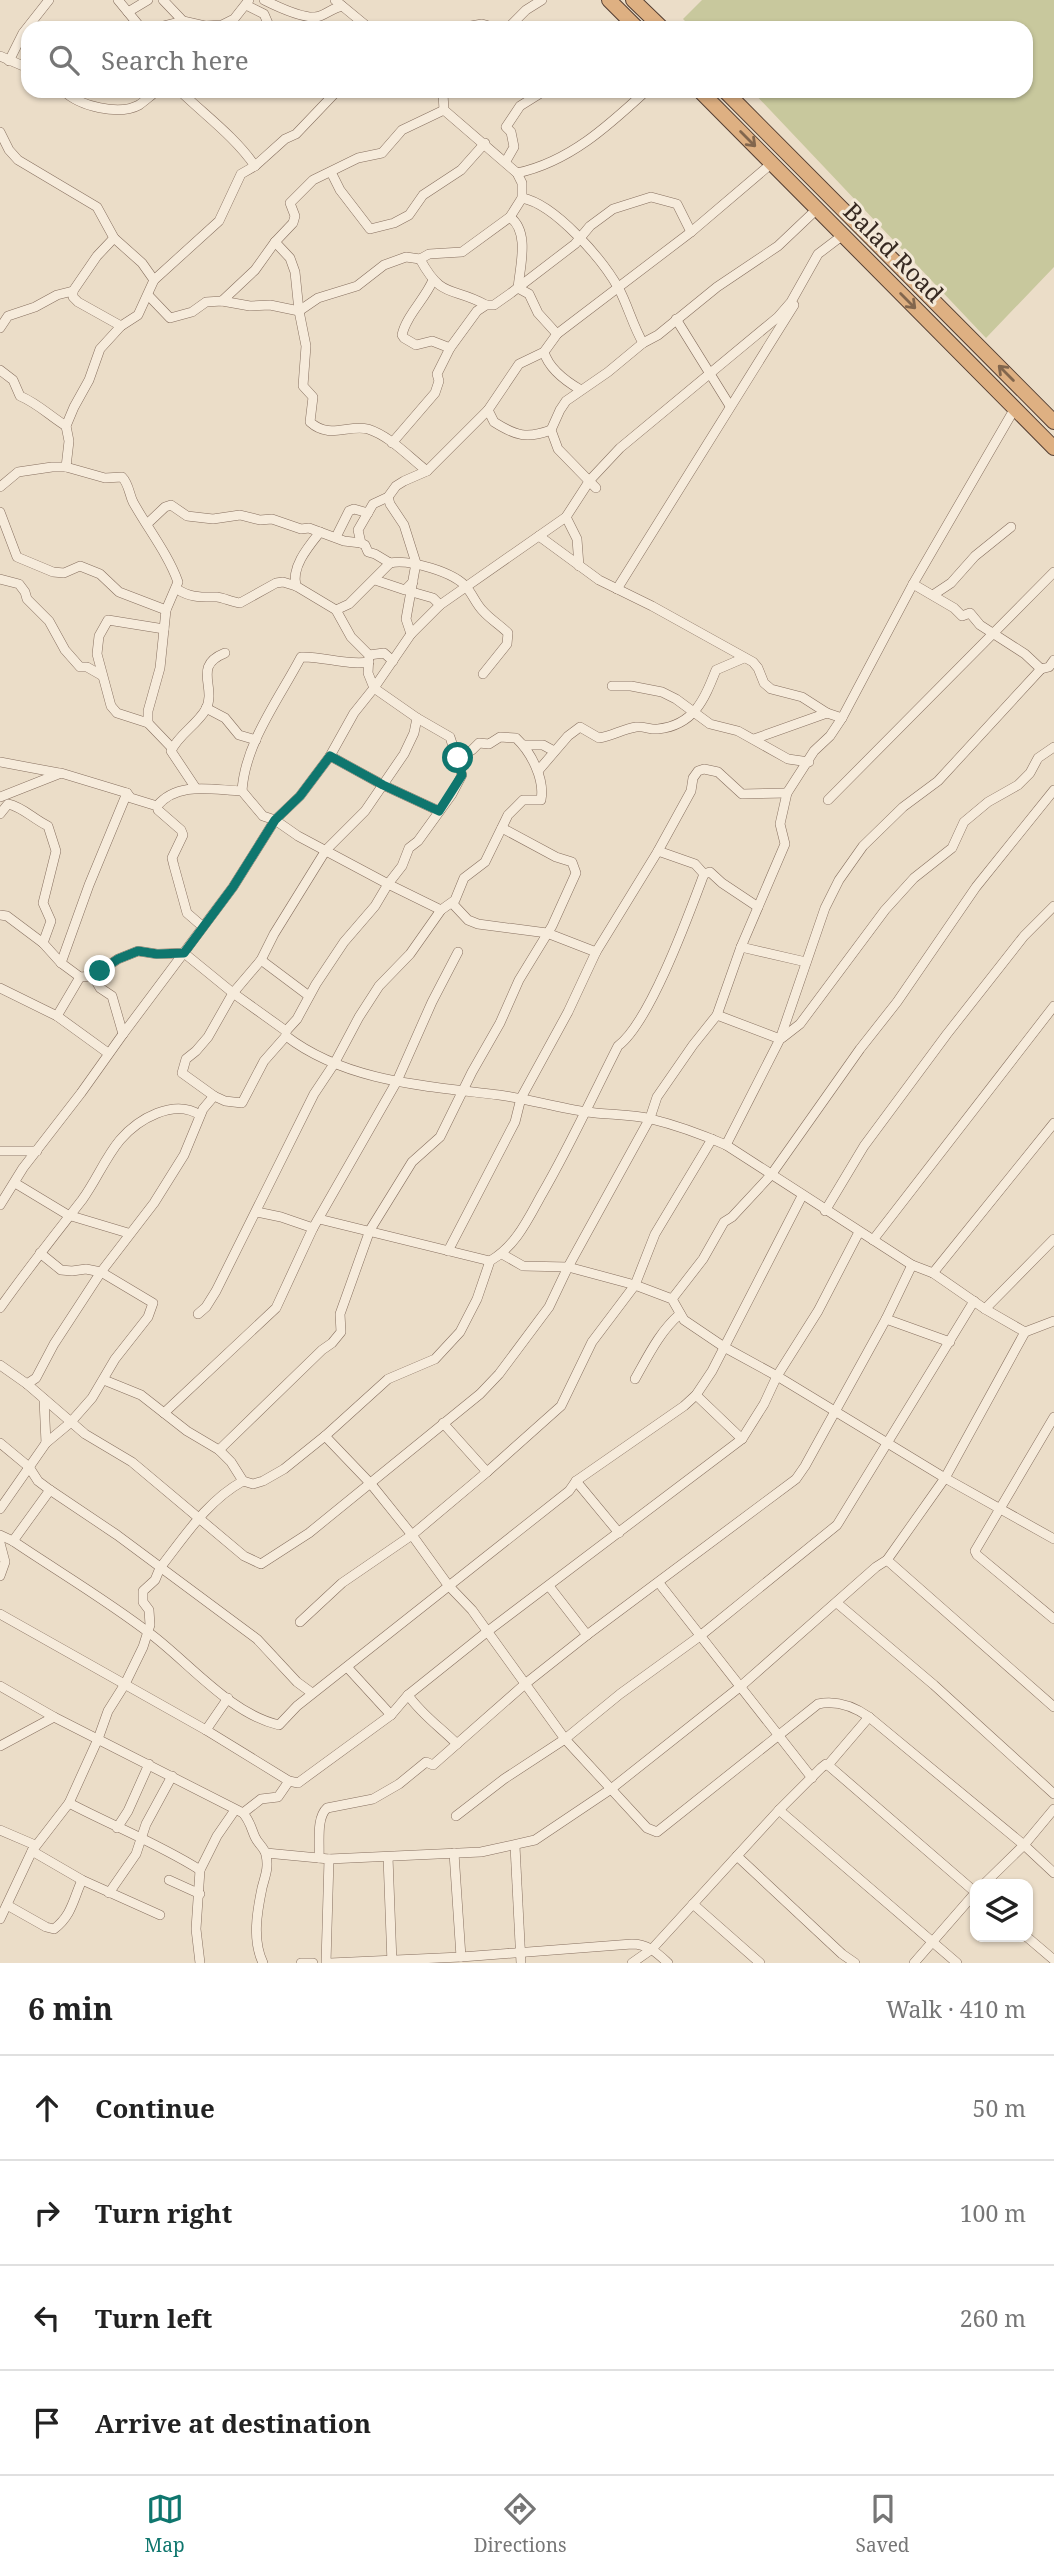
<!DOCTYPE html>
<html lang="en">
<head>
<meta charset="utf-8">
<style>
	:root { --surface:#fff; --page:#f2f2f2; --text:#222; --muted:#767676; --line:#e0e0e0; --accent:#0f766e }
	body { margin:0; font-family:"Noto Serif",serif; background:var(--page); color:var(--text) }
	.controls { position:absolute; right:21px; bottom:21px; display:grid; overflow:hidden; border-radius:14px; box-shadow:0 2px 5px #0004 }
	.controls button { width:63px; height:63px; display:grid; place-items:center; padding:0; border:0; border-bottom:2px solid var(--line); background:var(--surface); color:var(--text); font:35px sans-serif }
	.stop { position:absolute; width:21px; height:21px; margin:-16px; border:5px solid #0f766e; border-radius:50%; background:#fff }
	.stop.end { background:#0f766e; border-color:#fff; box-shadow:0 2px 7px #0008 }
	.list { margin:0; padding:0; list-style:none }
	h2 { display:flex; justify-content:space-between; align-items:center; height:91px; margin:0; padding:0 28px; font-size:30px }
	h2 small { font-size:23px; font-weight:400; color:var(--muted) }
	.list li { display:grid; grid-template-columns:46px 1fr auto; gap:21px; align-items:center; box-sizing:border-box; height:105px; padding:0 28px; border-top:2px solid var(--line) }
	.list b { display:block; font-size:26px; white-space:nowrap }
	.list em { font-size:23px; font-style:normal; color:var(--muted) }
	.icon { flex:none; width:38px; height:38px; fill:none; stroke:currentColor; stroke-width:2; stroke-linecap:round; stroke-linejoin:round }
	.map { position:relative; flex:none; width:1054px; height:1963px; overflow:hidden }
	.search { position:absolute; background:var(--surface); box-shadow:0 2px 5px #0004; left:21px; right:21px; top:21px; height:77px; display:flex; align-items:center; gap:18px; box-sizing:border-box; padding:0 24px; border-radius:21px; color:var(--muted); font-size:26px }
	.sheet { height:511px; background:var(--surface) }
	nav { display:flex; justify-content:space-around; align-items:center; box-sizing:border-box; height:98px; border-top:2px solid var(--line); background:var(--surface); font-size:19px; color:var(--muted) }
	nav a { display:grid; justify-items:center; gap:4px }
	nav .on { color:var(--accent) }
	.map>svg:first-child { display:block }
	.green { fill:#c8c89d }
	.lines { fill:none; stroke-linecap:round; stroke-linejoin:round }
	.minor-casing { stroke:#866f5f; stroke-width:10 }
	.trunk-casing { stroke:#543e32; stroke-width:16 }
	.minor { stroke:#f6ebdb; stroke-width:9 }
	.trunk { stroke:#deb082; stroke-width:14 }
	.oneway { stroke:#82664d }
	.route { stroke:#0f766e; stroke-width:9 }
	.labels { text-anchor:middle; stroke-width:6; stroke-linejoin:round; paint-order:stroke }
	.street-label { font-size:24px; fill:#372921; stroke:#f3e8d7 }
</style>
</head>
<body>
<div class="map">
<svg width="1054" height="1963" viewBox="0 0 1054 1963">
	<rect width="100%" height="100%" fill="#ebddc8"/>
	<!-- green -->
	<polygon class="green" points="702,0 1054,0 1054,267 986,338 752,91 1026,91 1026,28 692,28 683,19"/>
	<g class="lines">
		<defs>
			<g id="minor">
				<polyline points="118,0 141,28"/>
				<polyline points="163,0 183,21 205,26 222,25 234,19 249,0"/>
				<path d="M264,0c12,6 43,21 56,16 8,-3 13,-8 22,-10"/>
				<polyline points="335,0 369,28"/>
				<polyline points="246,5 264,14 270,28"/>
				<polyline points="128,12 148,0"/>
				<polyline points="155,28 183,21"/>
				<polyline points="443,28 457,28"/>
				<polyline points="460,28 482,24 496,28"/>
				<polyline points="508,28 526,10 542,0"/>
				<polyline points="0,56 28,68"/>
				<polyline points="9,61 23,33 49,0"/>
				<path d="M64,91c15,15 55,25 75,14 6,-4 12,-10 18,-14"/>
				<path d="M180,91c26,25 55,46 75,75"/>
				<polyline points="0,132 9,150 18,160 97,207 114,238 142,263 154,280"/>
				<polyline points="506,161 514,147 511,132 506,127 520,106 544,91"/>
				<polyline points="331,172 340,190 370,229 394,223 409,215 423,195 461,170 485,143"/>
				<path d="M517,173c52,-11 91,-47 129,-82"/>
				<path d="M522,198c33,6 81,62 97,91 9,17 14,37 24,54"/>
				<path d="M510,217c20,15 10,49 8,71l11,6 9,19 19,21"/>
				<path d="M275,242l15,16 5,14 4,39 7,35 -3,40 10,11 -3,25c20,18 38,2 58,7 22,7 41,28 59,42"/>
				<path d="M420,259c22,41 32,27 66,46"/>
				<path d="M433,280c-8,19 -27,36 -31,55l2,3 12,7 16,-4 18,7"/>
				<polyline points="73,291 97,256 114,238"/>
				<polyline points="148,295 170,318 192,312 206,302 222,301 250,306 270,305 299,311 318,298 357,286 384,265 406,257 420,259 429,254 462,252 510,217 522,198 522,183 517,173 444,110 443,94 446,91"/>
				<polyline points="222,301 255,270 275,242 293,223 295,216 290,203 313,180 358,158 382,153 402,130 444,110"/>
				<polyline points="676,319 730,406"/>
				<polyline points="0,328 8,316 35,307 57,295 73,291 73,297 78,302 121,326"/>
				<path d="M544,352c5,17 23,30 37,38"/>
				<path d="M0,370l13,10 7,16c17,7 30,20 46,30"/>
				<path d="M488,410l6,12c22,14 33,17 57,8"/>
				<polyline points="392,443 435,393 439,381 437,374 450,348 477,311 486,305 494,305 511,293 575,244 590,226 613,209 651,197 677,204 691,232"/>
				<polyline points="66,467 69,441 66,426 74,407 89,380 100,349 121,326 138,315 154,280 219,221 241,174 255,166 285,139 296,134 337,91"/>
				<path d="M0,487l18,-15 34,-5h14l39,11 17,-1c7,7 7,17 11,25 15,27 35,52 45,80l-12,28 -6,58 -12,43v12"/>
				<polyline points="596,488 558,449 551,430 560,410 566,401 608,372 643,343 658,335 717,287 778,246 817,209"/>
				<polyline points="388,497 390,504 404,525 416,563 406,619 411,634"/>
				<polyline points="0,512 17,557 53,572 64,573 80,566 100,574 119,592 166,610"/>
				<polyline points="566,517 577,539 579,566"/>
				<polyline points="147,524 165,507 171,505 187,516 213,519 240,515 260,520 272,519 301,529 309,528 344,541 361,543"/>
				<polyline points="539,536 599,580 652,606 753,662 758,668 764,683 771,689 802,697 827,713"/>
				<polyline points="336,537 349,511 354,509 368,513"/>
				<polyline points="0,579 19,584 25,592 27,599 49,621 65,650 80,667 87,667 101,675"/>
				<polyline points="375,580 405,590 413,582"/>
				<polyline points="913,584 954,608 962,616 970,613 980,625 1025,654 1041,669 1049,667 1054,660"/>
				<path d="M296,586c-5,-19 12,-39 24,-54"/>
				<path d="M177,589c13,9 25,8 40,8 7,1 15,5 23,6l36,-20 7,-1 13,4 40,24 15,27 18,18 -1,18 6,15 43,30 -3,15 -10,21 -39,57 -39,39 -52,84 -13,26 -28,33 -25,44 -12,14 -10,8 -4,14 32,23"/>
				<polyline points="617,589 794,305"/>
				<polyline points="412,592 433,598 440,605"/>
				<polyline points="933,595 951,583 975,556 1011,527"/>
				<polyline points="336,610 349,604 390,563"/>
				<polyline points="164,629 108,620 99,636 97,654 111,706 117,713 148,723 172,748"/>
				<polyline points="369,655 384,653 393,661"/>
				<path d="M369,662c-22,4 -46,-6 -68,-5 -22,42 -56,86 -59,134l21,25 12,4 23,16 90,48 53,26"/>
				<path d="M483,674l24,-30 1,-11c-8,-8 -18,-14 -25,-22 -7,-7 -10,-16 -16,-23 -12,-16 -58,-29 -77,-25l-15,-9 -7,-2 -3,-7 -4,-2 -3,-13 15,-26 15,-7 8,-11 8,-5 23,-10 61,-61 31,-46 25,-12 13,-18 134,-102 81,-69"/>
				<polyline points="612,686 631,686 662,692 676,699 710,724 738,731 788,759 809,762"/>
				<polyline points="206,708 225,718 239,735 256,740"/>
				<polyline points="754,739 827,713 842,718"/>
				<polyline points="524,745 543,745 554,751"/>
				<polyline points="330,756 383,785 439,811"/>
				<polyline points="0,762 59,773"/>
				<path d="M538,771l30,-35 12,-9 19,11c13,-2 24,-9 37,-11 8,-1 15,3 22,2 36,-4 46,-29 58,-59l28,-12"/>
				<path d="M195,787l-24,-36c8,-17 26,-26 35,-42 11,-22 -14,-43 19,-56"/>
				<polyline points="0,797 61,773 127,793"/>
				<polyline points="828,800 1054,572"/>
				<path d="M157,806c21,-25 55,-16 85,-15"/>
				<path d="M0,814l8,-10c15,3 25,15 40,22l8,25 -13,52 8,18 -8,22 18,20 19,14 13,-1 25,-17 20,-8 19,3 27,-1 49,40 53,38v5c60,46 141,50 213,59 30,4 59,13 88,17 21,3 44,2 64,7 25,6 52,16 75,26l186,120 21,8 52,36 40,23 29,-11"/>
				<polyline points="704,874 710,872 722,883 758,907"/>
				<polyline points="452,903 468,920 478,924 547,933 596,952"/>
				<polyline points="0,915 7,916 43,943"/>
				<polyline points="741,947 806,962"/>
				<polyline points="261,960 309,996"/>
				<polyline points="61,963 89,885 127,793 131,798 157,806 158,810 181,830 183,835 172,858 174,866 187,913 202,926"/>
				<polyline points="93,976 100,988 112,996 123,1034"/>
				<polyline points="0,988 57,1016 108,1053"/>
				<polyline points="717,1015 780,1039"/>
				<polyline points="57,1016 80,977"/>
				<polyline points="286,1031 297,1019 316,984 344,942 375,906 388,884 402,866 409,848 418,841 452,794 462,775 450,737 417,718"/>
				<polyline points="782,1038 800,1024 885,910 914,878 952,848 964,822 988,802 1018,785 1030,773 1038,758 1054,747"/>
				<polyline points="726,1145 780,1039 825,908 839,880 863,846 903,807 938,781 1041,669"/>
				<polyline points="0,1151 37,1151"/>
				<polyline points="15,1183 68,1215 128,1233"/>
				<polyline points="0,1205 23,1168 81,1093 123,1034 233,887 275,820 300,796 330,756 354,713 374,688 411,634 440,605 566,517 590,480 620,448 778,317 791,302 818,254 843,235"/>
				<polyline points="825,1211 864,1146 947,1034 1024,936 1054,906"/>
				<polyline points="257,1212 281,1217 313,1228"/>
				<polyline points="319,1219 490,1261"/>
				<polyline points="873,1240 1054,1006"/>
				<polyline points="448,1251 515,1122 521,1098 568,1012 596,952 658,851 691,791 693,778 698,771 704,769 718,772 742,794 787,793"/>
				<polyline points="502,1254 523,1266 568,1267 635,1285 672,1299 684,1320 724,1347 777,1376 945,1478 1054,1539"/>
				<polyline points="933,1273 1054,1123"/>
				<polyline points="672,1299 703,1259 724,1222 732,1217 771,1175 860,1049 897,1002 976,887 1054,790"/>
				<path d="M0,1308c26,-37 54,-72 82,-108 14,-19 23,-42 38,-60 18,-21 54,-42 80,-25"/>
				<polyline points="985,1309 1054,1239"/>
				<path d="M198,1314l8,-7 10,-16 98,-197 20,-30 25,-47 20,-31 31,-32 31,-44 14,-10 9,-22 21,-16 23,-47 15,-15h18c4,-21 -10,-48 -25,-62l-16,-1 -11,7 -10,-1 -7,7 -13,8"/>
				<polyline points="886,1319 950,1342"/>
				<polyline points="0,1365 27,1384 85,1434 132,1462 244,1556 261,1564 309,1533 480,1394 499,1374 549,1307 568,1267 650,1118 657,1097 693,1045 717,1015 741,947 785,844 780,824 787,793 814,751 830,736 842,718 913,584 1015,408"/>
				<path d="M635,1379c13,-23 25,-48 45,-65"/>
				<polyline points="104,1380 141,1395 187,1431 219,1450 231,1462 243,1481"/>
				<polyline points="27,1384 36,1378 54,1344 101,1272 154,1203 184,1155 203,1109 214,1096 225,1101 242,1103 264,1061 286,1036"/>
				<polyline points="696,1395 742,1439"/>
				<polyline points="44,1399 46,1443"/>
				<polyline points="164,1413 276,1308 313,1228 397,1081 432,1002 458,952"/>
				<polyline points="1054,1417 975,1551 977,1555 1054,1619"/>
				<polyline points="443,1423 487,1472"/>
				<path d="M325,1436l46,48 41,51 36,50 24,25 93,129 82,89 10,4 161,-128c19,-4 35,2 51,13l155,128 30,28"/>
				<polyline points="0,1443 29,1467 38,1481 50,1490 117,1535 257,1639 297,1682 312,1693"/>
				<polyline points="219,1450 322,1350 332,1343 341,1332 340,1314 370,1230 412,1162 440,1137 472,1072 500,1023 519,980 552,926 576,873 572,862 556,857 502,828"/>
				<polyline points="576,1481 619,1533"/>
				<polyline points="0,1509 46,1443 70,1423 92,1398 115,1359 148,1317 153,1303 101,1272 86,1269 72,1271 61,1270 40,1253"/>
				<path d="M0,1535l13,6c46,31 95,60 139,94 38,29 79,79 127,90l18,-19 272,-215 7,-10 108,-75 12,-11 16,-24 90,-175"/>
				<polyline points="13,1541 50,1490"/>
				<polyline points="0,1543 5,1562 0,1576"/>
				<polyline points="887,1560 1054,1707"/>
				<polyline points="659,1583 812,1778"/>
				<polyline points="549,1586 587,1635"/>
				<polyline points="837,1603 934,1685 1054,1794"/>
				<polyline points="0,1614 206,1730 289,1781 298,1783 391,1715 408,1695 488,1631 742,1439 764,1404 777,1376 818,1311 859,1232"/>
				<polyline points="300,1622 342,1583 412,1535 487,1472 561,1406 592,1342 635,1285 655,1234 712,1139"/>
				<polyline points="347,1667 391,1715"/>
				<polyline points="0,1686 54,1717 243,1813 261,1799 278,1797 289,1781"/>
				<path d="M408,1695c14,20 32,32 49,49"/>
				<polyline points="206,1730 228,1698"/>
				<polyline points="0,1746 54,1717"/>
				<polyline points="828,1765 975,1892"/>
				<path d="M69,1803c44,23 90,41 131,67"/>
				<polyline points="779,1810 957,1963"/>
				<path d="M243,1813c7,8 8,15 12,24 3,7 10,11 11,18 3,13 -1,21 -4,33 -5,24 -10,52 1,75"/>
				<polyline points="456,1816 504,1779 565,1739 620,1694 700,1636 837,1525 974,1301"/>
				<polyline points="117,1828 128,1811 149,1764"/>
				<polyline points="0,1830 35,1845"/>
				<polyline points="515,1846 521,1963"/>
				<polyline points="32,1851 82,1880 160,1915"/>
				<polyline points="266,1853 329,1859 326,1963"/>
				<polyline points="454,1853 461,1957"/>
				<polyline points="737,1856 842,1954 855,1963"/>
				<polyline points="388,1857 392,1963"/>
				<path d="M319,1858c1,-16 -3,-40 8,-50l46,-9 26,-15 27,-22 7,3 92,-81 62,-49 209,-156 9,-13 81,-147 26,-54"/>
				<polyline points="329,1859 481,1852 535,1840 611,1789 741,1686 876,1567 887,1560 945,1478 1025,1332"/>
				<polyline points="169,1880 200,1894"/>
				<polyline points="984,1884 1024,1845 1054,1809"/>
				<polyline points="109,1893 136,1854 146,1824 172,1776"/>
				<polyline points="693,1904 760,1963"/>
				<path d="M7,1905l39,22 8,2c18,-14 19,-29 28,-49"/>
				<path d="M0,1919l32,-68 37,-48 29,-64 10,-28 17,-27 18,-37 7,-22 -1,-15 -6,-8v-11l12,-11 5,-12c25,-32 47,-67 83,-87l10,3 10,-3 21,-12 41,-33 63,-57 47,-20 25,-27 17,-33 13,-38c26,-15 38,-42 52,-67 28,-48 51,-99 76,-148 32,-24 71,-132 86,-172l-9,-10 -37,-13"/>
				<polyline points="1027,1937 1054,1960"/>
				<polyline points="200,1963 196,1929 200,1870 217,1836 235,1810"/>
				<polyline points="301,1963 313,1963"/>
				<path d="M330,1963l131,-6 171,-13c16,0 25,9 36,19"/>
				<polyline points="632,1963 652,1949 779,1810 821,1768 826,1764 828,1765 869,1717"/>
				<polyline points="914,1963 975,1893"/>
			</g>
			<g id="trunk">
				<polyline points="609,0 637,28"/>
				<polyline points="633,0 662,28"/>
				<polyline points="700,91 1054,448"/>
				<polyline points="725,91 1054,422"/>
			</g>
		</defs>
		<!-- minor casing -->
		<use href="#minor" class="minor-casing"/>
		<!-- trunk casing -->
		<use href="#trunk" class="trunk-casing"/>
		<!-- minor -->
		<use href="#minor" class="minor"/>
		<!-- trunk -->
		<use href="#trunk" class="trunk"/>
	</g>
	<!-- one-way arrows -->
	<defs><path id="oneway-shaft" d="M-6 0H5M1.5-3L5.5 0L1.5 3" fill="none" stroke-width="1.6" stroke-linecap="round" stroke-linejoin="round" transform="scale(1.75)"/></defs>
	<g class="oneway">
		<use href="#oneway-shaft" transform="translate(748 139) rotate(45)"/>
		<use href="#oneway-shaft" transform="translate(908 301) rotate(45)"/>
		<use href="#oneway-shaft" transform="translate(1006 373) rotate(-135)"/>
	</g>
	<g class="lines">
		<!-- route -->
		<polyline class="route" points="100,971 118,959 138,951 157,954 184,953 233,887 275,820 300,796 330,756 383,785 439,811 462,775 458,758"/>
	</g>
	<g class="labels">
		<!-- street labels -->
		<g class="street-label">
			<text transform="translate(893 253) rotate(45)" y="8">Balad Road</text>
		</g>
	</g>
</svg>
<div class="controls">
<button><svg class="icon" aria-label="layers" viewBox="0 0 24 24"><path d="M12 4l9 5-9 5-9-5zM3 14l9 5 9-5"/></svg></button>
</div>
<div class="stop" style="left:458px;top:758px"></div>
<div class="stop end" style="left:100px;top:971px"></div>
<div class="search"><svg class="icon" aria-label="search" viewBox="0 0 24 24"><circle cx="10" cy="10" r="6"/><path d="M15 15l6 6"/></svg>Search here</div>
</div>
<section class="sheet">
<h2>6 min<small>Walk · 410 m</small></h2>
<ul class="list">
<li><svg class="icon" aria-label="ahead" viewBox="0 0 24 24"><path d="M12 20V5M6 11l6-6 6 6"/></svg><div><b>Continue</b></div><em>50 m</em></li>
<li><svg class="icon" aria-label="right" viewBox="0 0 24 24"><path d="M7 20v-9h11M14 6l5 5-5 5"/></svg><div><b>Turn right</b></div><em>100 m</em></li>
<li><svg class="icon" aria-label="left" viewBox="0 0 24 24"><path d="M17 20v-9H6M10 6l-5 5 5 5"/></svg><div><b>Turn left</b></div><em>260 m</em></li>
<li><svg class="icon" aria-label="arrive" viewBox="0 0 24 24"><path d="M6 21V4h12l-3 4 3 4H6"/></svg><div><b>Arrive at destination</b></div></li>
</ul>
</section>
<nav>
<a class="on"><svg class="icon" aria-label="map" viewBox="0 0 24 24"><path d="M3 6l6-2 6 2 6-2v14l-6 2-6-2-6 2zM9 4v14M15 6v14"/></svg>Map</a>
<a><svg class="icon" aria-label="directions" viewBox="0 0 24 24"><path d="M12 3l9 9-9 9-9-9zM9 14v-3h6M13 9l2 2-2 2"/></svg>Directions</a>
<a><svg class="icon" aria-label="saved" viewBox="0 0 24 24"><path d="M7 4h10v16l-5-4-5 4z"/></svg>Saved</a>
</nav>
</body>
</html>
